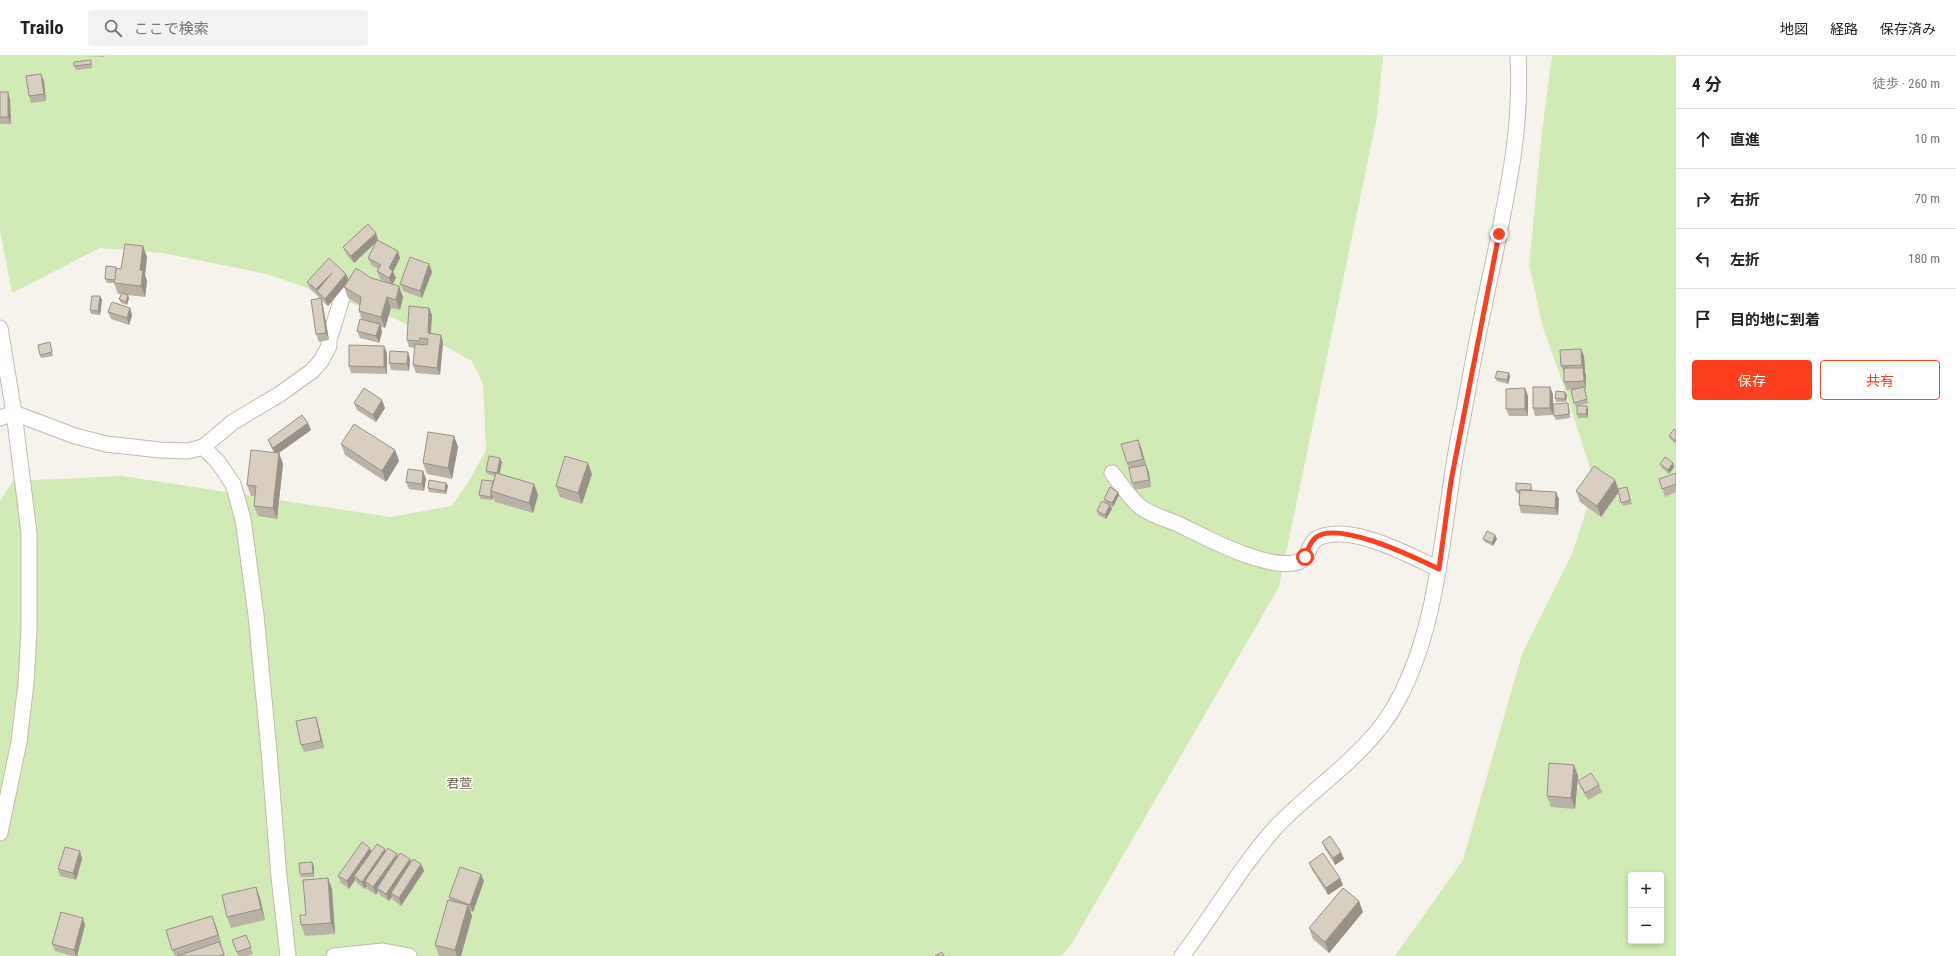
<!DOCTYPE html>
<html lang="ja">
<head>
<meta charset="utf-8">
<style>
	:root { --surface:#fff; --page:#f2f2f2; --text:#222; --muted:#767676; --line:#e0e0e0; --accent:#fc3f1d }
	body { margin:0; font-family:"Roboto Condensed","Noto Sans JP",sans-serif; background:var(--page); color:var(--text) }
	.controls { position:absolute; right:12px; bottom:12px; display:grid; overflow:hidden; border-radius:4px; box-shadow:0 2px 6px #0003 }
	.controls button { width:36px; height:36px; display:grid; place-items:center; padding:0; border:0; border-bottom:1px solid var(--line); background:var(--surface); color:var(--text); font:20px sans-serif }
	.stop { position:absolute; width:12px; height:12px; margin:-9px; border:3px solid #fc3f1d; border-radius:50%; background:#fff }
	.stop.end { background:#fc3f1d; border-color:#fff; box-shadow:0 1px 4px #0008 }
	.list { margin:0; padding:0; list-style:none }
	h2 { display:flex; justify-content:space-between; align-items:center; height:52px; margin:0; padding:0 16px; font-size:17px }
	h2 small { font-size:13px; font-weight:400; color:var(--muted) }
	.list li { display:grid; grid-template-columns:26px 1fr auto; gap:12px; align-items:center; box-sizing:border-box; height:60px; padding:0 16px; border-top:1px solid var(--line) }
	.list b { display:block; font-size:15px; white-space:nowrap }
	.list em { font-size:13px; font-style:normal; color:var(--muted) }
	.actions { display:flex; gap:8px; padding:12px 16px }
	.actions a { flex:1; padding:9px 0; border:1px solid var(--accent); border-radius:4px; text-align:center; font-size:14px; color:var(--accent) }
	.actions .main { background:var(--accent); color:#fff }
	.icon { flex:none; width:22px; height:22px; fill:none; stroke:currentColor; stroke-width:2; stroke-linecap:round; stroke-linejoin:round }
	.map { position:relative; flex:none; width:1676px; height:900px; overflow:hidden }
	header { display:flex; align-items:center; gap:24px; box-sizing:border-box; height:56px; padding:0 20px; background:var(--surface); border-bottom:1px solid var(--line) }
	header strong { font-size:19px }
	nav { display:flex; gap:22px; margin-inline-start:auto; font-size:14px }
	.search { width:280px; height:36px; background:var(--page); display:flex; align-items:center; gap:10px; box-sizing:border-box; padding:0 14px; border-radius:4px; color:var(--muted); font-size:15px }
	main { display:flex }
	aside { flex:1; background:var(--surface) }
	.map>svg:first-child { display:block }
	.green { fill:#d2eab5; fill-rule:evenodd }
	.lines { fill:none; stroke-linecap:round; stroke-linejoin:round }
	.minor-casing { stroke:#c2bbae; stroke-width:17 }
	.minor { stroke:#fff; stroke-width:15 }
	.wall { fill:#bab2a6 }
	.shaded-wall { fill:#979187 }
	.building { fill:#d8cfc1; stroke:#979187 }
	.route { stroke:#fc3f1d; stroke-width:5 }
	.labels { text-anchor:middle; stroke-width:3; stroke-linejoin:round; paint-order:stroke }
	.quarter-label { font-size:13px; fill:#6e6250; stroke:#fff }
</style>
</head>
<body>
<header>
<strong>Trailo</strong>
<div class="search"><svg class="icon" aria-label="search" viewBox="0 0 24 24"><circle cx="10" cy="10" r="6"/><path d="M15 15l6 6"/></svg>ここで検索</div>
<nav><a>地図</a><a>経路</a><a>保存済み</a></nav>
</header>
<main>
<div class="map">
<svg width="1676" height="900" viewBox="0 0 1676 900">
	<rect width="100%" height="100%" fill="#f6f3ec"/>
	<!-- green -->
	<g class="green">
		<polygon points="0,0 1383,0 1377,61 1279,531 1071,889 1061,900 0,900 0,445 13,425 122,420 390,461 452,450 470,423 486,395 483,328 472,305 394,262 267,218 163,197 100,192 12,237 0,174"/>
		<path d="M1552,0h124v900h-281l68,-96 59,-206 50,-100 15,-46 3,-40 -27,-85 -20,-55 -14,-63 13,-133zM1631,819h30v66h-30z"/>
	</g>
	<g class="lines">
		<defs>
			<g id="minor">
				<polyline points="0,272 14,357 29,477 29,574 26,627 19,686 0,777"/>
				<polyline points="0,362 14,357 75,380 106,388 160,394 188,395 203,391 233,366 280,338 312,315 321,305 329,290 329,284 346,229"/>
				<polyline points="203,391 218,406 233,428 243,463 256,559 269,695 279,821 288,900"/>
				<path d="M1112,417c8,10 20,28 30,35 10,7 24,11 36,16 29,14 89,47 120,38 18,-6 2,-28 41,-28 31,0 72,22 100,35"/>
				<polyline points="334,900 383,895 409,900"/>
				<path d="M1182,900c32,-42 59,-90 94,-129 40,-42 93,-73 121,-125 36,-66 43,-145 54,-217 3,-25 8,-50 13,-74 9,-51 19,-102 30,-152 14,-70 28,-131 24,-203"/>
			</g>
		</defs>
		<!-- minor casing -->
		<use href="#minor" class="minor-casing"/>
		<!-- minor -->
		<use href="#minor" class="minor"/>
	</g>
	<!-- wall -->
	<g class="wall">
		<polygon points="86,0 104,0 104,1"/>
		<polygon points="92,7 92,12 76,14 74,10"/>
		<polygon points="44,25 46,45 31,47 29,40"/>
		<polygon points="0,36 10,43 11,68 0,68"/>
		<polygon points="378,184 378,185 400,202 393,216 396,222 392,228 403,241 400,254 391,252 385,272 381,271 382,276 379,287 360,282 357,275 362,264 359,255 360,249 348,242 344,231 344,230 328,250 322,245 323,250 329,284 319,286 316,278 319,243 318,240 310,233 307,226 346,218 348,224 371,222 388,227 380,223 377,215 378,213 371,209 368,202 377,186 354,207 346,198 343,191"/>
		<polygon points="147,201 145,219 147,225 145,241 128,239 129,242 127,249 121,247 119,243 121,238 118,238 114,227 107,227 105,223 116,211 116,213 121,213"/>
		<polygon points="429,208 432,216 422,242 403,235 400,228"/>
		<polygon points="100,240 102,244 100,259 91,258 90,254"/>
		<polygon points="130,252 132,259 129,269 111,263 108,256"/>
		<polygon points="429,252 432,259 431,278 443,286 440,319 416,317 413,309 415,292 409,291 407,284"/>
		<polygon points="51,290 53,300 41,302 40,299"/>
		<polygon points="384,290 387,297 387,318 351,317 349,310"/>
		<polygon points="1584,300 1585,316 1586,319 1586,333 1585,333 1588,347 1578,350 1588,354 1588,362 1578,362 1577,358 1577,350 1576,351 1574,347 1575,333 1567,334 1564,326 1564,317 1561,310"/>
		<polygon points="410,303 409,315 391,314 389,307"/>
		<polygon points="1509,317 1510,321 1508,328 1497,325 1495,322"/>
		<polygon points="1525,332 1528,340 1528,360 1509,360 1506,353"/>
		<polygon points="1553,338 1553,359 1535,360 1533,352"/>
		<polygon points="1567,339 1566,346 1556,346 1555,342"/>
		<polygon points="354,347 385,352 376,366 357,354"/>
		<polygon points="1568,347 1569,351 1570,362 1556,364 1554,360"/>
		<polygon points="311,374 279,397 283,408 277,463 258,460 254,450 255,440 251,440 247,429 274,397 271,391 268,384"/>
		<polygon points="1676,375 1676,388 1671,384 1669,380"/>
		<polygon points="454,380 458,391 452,423 427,418 423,407"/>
		<polygon points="341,388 395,394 399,405 386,426 345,399"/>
		<polygon points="1141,391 1146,409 1149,417 1151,431 1135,434 1132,427 1130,414 1129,415 1127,407"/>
		<polygon points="502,406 499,418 534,428 538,439 533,457 495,446 493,441 492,444 481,443 479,439 493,425 495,420 487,418 486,415"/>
		<polygon points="1673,407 1674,411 1669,418 1662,412 1660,408"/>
		<polygon points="423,415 426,423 424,435 409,433 406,426"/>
		<polygon points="1676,417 1676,436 1665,441 1659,423"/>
		<polygon points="592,418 582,448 560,441 556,430"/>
		<polygon points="1615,424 1618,433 1628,434 1632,448 1623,450 1619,436 1601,461 1580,446 1576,435"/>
		<polygon points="446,427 448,430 446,438 429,436 428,432"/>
		<polygon points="1532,431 1532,434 1559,443 1558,459 1521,457 1519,449 1520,438 1518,438 1516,435"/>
		<polygon points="1118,436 1119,439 1113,451 1110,450 1112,453 1106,463 1098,459 1097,455 1105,446 1104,443"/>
		<polygon points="1495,479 1497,483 1493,490 1485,486 1483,483"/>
		<polygon points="316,661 318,668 324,692 304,696 301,689"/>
		<polygon points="1574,709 1578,720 1575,753 1551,751 1547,740"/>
		<polygon points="1578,725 1599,729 1602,736 1588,744 1581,732"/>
		<polygon points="1322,786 1344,803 1335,809 1325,793"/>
		<polygon points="80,795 82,803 76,824 60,820 58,813"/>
		<polygon points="371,795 386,796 411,806 421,808 424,815 401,850 393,844 392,841 389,845 380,839 378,835 376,839 367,833 367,830 365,833 357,827 355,824 349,833 341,827 338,820"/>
		<polygon points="1309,807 1340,822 1343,829 1328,839 1312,814"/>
		<polygon points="314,810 314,821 301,821 300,818"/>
		<polygon points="328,822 332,833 335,878 305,880 301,869 306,859"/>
		<polygon points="484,825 473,856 470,855 472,860 461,900 439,900 435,889 450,844 449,841"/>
		<polygon points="256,831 260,842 265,864 231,872 227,861"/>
		<polygon points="1363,856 1329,897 1313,883 1309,872"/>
		<polygon points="212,860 216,870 225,900 175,900 172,894"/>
		<polygon points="85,869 77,900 72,900 55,895 52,888"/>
		<polygon points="246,879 253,898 248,900 238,900 232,884"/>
	</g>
	<!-- shaded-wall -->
	<g class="shaded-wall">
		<polygon points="41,18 44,25 46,45 44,38"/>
		<polygon points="8,36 10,43 11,68 8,61"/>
		<polygon points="376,177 378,184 354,207 351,200"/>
		<polygon points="143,190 147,201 145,219 147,225 145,241 141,230 140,214"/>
		<polygon points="398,195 400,202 393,216 396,222 392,229 389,222 389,212"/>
		<polygon points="429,208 432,216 422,242 420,235"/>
		<polygon points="332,217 317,235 318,240 316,233"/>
		<polygon points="346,218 349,225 328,250 325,243"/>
		<polygon points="399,230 403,241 400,254 396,244"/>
		<polygon points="128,239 129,242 127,249 126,246"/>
		<polygon points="100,240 102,244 100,259 98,255"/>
		<polygon points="387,241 391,252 385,272 381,261"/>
		<polygon points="321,242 323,250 329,284 326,277"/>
		<polygon points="130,252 132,259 129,269 127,262"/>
		<polygon points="429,252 432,259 430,285 428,277"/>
		<polygon points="380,268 382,276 379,287 376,280"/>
		<polygon points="441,279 443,286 440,319 437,312"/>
		<polygon points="384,290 387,297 387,318 384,311"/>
		<polygon points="1581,293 1584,300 1585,316 1586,319 1586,333 1584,325 1583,312 1582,309"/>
		<polygon points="408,296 410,303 409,315 407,308"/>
		<polygon points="1509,317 1510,321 1508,328 1507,324"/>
		<polygon points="1550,331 1553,338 1553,359 1550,352"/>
		<polygon points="1525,332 1528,340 1528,360 1525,353"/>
		<polygon points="1565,336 1567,339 1566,346 1565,343"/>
		<polygon points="382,344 385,352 376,366 373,359"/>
		<polygon points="1568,347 1569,351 1570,362 1569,358"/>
		<polygon points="1587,350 1588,354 1588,362 1586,358"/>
		<polygon points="308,367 311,374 276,399 273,392"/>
		<polygon points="454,380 458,391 452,423 448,412"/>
		<polygon points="1138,384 1141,391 1146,410 1143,403"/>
		<polygon points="395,394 399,405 386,426 382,415"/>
		<polygon points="279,397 283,408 277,463 273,452"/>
		<polygon points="500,402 502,406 499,421 497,417"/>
		<polygon points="588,407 592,418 582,448 578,437"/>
		<polygon points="1673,407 1674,411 1669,418 1668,414"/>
		<polygon points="1146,409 1149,417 1151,431 1149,424"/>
		<polygon points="423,415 426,423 424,435 422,428"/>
		<polygon points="1615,424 1619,435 1601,461 1597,450"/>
		<polygon points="446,427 448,430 446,438 445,435"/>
		<polygon points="534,428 538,439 533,457 529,447"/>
		<polygon points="1118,436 1119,439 1113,451 1112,447"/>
		<polygon points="1556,436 1559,443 1558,459 1555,452"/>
		<polygon points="491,437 493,441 492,444 491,441"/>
		<polygon points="1110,449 1112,453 1106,463 1105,459"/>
		<polygon points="1495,479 1497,483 1493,490 1492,487"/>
		<polygon points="316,661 318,668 324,692 321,685"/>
		<polygon points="1574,709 1578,720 1575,753 1571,742"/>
		<polygon points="370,792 373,799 354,820 355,824 349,833 347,825"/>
		<polygon points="385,793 387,801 365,825 367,830 365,833 362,826"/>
		<polygon points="80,795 82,803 76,824 73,817"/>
		<polygon points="1341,796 1344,803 1335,809 1333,802"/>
		<polygon points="397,798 399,805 377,832 378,835 376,839 373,831"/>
		<polygon points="410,803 412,810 391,837 392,841 389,845 386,838"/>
		<polygon points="312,806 314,810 314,821 313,817"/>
		<polygon points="421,808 424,815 401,850 399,842"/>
		<polygon points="481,818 484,825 473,856 470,849"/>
		<polygon points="328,822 332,833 335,878 331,867"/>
		<polygon points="1340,822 1343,829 1328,839 1326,832"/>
		<polygon points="256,831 260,842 265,864 261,853"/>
		<polygon points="1359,845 1363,856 1329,897 1325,886"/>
		<polygon points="468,849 472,860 461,900 457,900 455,894"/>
		<polygon points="212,860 216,870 222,890 218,879"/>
		<polygon points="83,862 85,869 77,900 76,900 74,894"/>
	</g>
	<!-- building -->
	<g class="building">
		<polygon points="91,4 91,8 74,10 74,6"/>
		<polygon points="41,18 44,38 29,40 26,20"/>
		<rect x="0" y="36" width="8" height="25"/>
		<polygon points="368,168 376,177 351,200 343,191"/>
		<polygon points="377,184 398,195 389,212 393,215 389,222 377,215 381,209 368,202"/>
		<polygon points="125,188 143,190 140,214 143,214 141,230 114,227 116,212 121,213"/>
		<polygon points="410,201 429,208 420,235 400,228"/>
		<polygon points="329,202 346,218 325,243 317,235 332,217 316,233 307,226"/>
		<polygon points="106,210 116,211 115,224 105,223"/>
		<polygon points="356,212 371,222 399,230 396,244 387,241 381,261 359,255 361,241 344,231"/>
		<polygon points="122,237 128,239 126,246 119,243"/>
		<polygon points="92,240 100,240 98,255 90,254"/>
		<polygon points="321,242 326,277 316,278 311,244"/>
		<polygon points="112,246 130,252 127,262 108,256"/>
		<polygon points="409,250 429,252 428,277 441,279 437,312 413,309 415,288 427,289 428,283 420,282 419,285 407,284"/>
		<polygon points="360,263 380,268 376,280 357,275"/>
		<polygon points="50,286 52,296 40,299 38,289"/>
		<polygon points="349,289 384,290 384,311 349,310"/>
		<polygon points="1581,293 1582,309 1561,310 1560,294"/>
		<polygon points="390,295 408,296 407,308 389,307"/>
		<polygon points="1564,312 1583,312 1584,325 1564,326"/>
		<polygon points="1497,315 1509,317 1507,324 1495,322"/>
		<rect x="1533" y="331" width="17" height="21"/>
		<polygon points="1584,331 1587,343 1574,347 1571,334"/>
		<polygon points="364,332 382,344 373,359 354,347"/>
		<polygon points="1525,332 1525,353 1506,353 1506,333"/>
		<polygon points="1556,335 1565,336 1565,343 1555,342"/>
		<polygon points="1568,347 1569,358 1554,360 1553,348"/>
		<polygon points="1577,350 1587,350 1586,358 1577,358"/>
		<polygon points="302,359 308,367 273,392 268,384"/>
		<polygon points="354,368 395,394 382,415 341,388"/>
		<polygon points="1674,373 1676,375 1676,385 1669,380"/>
		<polygon points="428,376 454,380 448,412 423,407"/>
		<polygon points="1138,384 1143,403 1127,407 1121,388"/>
		<polygon points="251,394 279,397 273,452 254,450 256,430 247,429"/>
		<polygon points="489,400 500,402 497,417 486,415"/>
		<polygon points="565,400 588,407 578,437 556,430"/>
		<polygon points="1665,401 1673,407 1668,414 1660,408"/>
		<polygon points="1146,409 1149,424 1132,427 1129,412"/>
		<polygon points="1594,410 1615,424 1597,450 1576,435"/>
		<polygon points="408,413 423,415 422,428 406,426"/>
		<polygon points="496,417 534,428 529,447 491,435"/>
		<polygon points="1676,417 1676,428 1662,433 1659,423"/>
		<polygon points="429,424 446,427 445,435 428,432"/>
		<polygon points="482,424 493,425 491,435 491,441 479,439"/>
		<polygon points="1516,427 1531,428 1531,434 1520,434 1520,435 1516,435"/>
		<polygon points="1110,431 1118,436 1112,447 1104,443"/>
		<polygon points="1627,431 1630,444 1621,447 1618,433"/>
		<polygon points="1520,434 1556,436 1555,452 1519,449"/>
		<polygon points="1102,445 1110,449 1105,459 1097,455"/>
		<polygon points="1487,475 1495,479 1492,487 1483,483"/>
		<polygon points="316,661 321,685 301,689 296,665"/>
		<polygon points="1549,707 1574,709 1571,742 1547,740"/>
		<polygon points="1591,717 1599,729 1585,737 1578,725"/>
		<polygon points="1330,780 1341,796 1333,802 1322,786"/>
		<polygon points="362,786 370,792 347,825 338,820"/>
		<polygon points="377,788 385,793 362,826 354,820"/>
		<polygon points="65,791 80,795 73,817 58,813"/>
		<polygon points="388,792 397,798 373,831 365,825"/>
		<polygon points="400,797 410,803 386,838 377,832"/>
		<polygon points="1323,797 1340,822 1326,832 1309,807"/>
		<polygon points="413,803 421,808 399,842 391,837"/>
		<polygon points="312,806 313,817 300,818 299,807"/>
		<polygon points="460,811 481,818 470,849 449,841"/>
		<polygon points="328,822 331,867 301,869 300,859 306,859 303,824"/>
		<polygon points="256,831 261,853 227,861 222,839"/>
		<polygon points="1343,832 1359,845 1325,886 1309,872"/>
		<polygon points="448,844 468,849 455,894 435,889"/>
		<polygon points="61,856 83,862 74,894 52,888"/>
		<polygon points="212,860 218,879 172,894 166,874"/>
		<polygon points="246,879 251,891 237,896 232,884"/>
		<polygon points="219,886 224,898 219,900 177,900"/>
		<polygon points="942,896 944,900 935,900"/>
	</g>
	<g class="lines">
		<!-- route -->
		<path class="route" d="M1305,501c2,-6 5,-14 10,-19 22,-19 101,20 124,31l12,-88 48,-247"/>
	</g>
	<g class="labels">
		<!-- quarter labels -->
		<g class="quarter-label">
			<text x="459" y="732">君萱</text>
		</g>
	</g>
</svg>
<div class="controls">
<button>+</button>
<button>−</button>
</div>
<div class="stop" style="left:1305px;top:501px"></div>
<div class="stop end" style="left:1499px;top:178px"></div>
</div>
<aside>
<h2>4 分<small>徒歩 · 260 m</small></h2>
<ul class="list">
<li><svg class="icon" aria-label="ahead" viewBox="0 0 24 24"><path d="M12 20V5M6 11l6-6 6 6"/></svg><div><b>直進</b></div><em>10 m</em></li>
<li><svg class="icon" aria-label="right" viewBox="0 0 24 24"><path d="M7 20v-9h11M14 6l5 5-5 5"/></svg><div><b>右折</b></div><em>70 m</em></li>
<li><svg class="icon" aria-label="left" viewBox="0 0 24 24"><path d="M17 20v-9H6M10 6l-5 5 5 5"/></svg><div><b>左折</b></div><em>180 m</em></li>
<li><svg class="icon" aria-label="arrive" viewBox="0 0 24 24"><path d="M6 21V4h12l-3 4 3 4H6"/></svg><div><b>目的地に到着</b></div></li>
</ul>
<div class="actions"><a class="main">保存</a><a>共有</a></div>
</aside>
</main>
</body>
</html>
